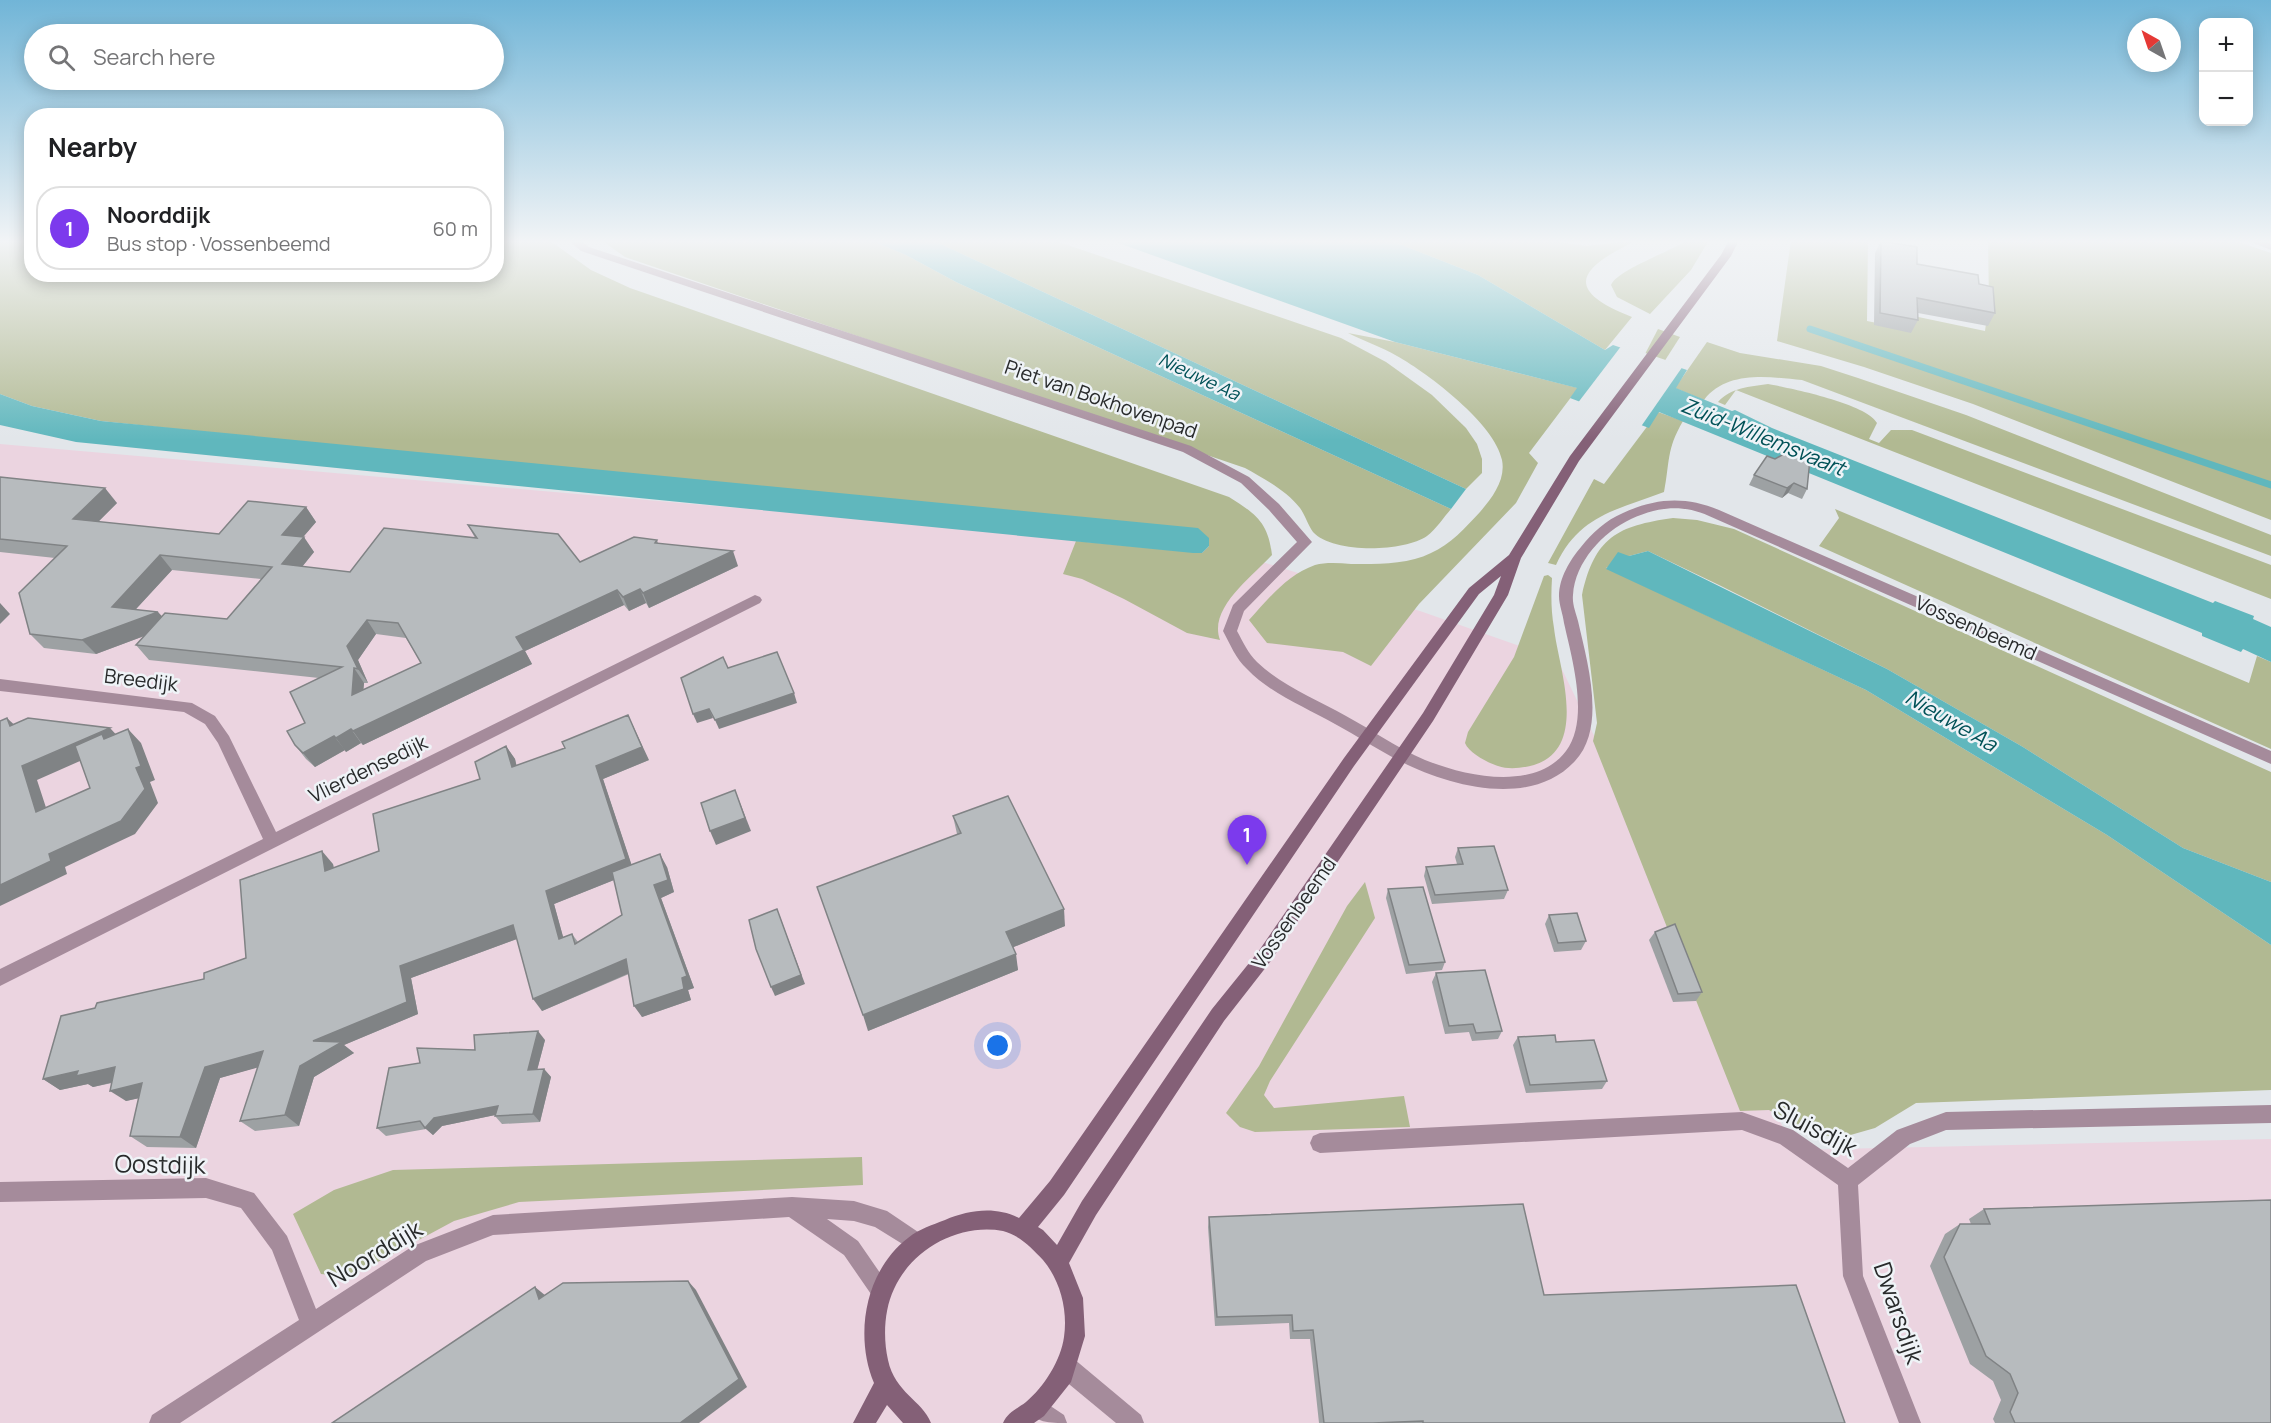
<!DOCTYPE html>
<html lang="en">
<head>
<meta charset="utf-8">
<style>
	:root { --surface:#fff; --page:#f2f2f2; --text:#202124; --muted:#757577; --line:#e0e0e0; --accent:#7c3aed }
	body { margin:0; font-family:Manrope,sans-serif; background:var(--page); color:var(--text) }
	.controls { position:absolute; right:18px; top:18px; display:grid; overflow:hidden; border-radius:12px; box-shadow:0 3px 15px #0003 }
	.controls button { width:54px; height:54px; display:grid; place-items:center; padding:0; border:0; border-bottom:2px solid var(--line); background:var(--surface); color:var(--text); font:30px sans-serif }
	.compass { position:absolute; left:2127px; top:18px; width:54px; height:54px; border-radius:50%; background:var(--surface); box-shadow:0 3px 15px #0003; rotate:320deg }
	.you { position:absolute; left:998px; top:1046px; width:21px; height:21px; margin:-15px; border:4px solid #fff; border-radius:50%; background:#1a73e8; box-shadow:0 0 0 9px #1a73e833 }
	.badge { display:grid; place-items:center; width:39px; height:39px; border-radius:50%; background:var(--accent); color:#fff; font-size:20px; font-weight:700 }
	.pin { position:absolute; translate:-50% -50px; filter:drop-shadow(0 2px 3px #0008) }
	.pin::after { content:''; position:absolute; top:32px; width:21px; height:18px; background:inherit; clip-path:polygon(0 0,100% 0,50% 100%) }
	.list { margin:0; padding:0; list-style:none }
	h2 { display:flex; justify-content:space-between; align-items:center; height:78px; margin:0; padding:0 24px; font-size:26px }
	h2 small { font-size:20px; font-weight:400; color:var(--muted) }
	.list li { display:grid; grid-template-columns:39px 1fr auto; gap:18px; align-items:center; box-sizing:border-box; height:84px; margin:0 12px 12px; padding:0 12px; border:2px solid var(--line); border-radius:24px }
	.list b { display:block; font-size:22px; white-space:nowrap }
	.list p { margin:0; font-size:20px; white-space:nowrap; color:var(--muted) }
	.list em { font-size:20px; font-style:normal; color:var(--muted) }
	.icon { flex:none; width:33px; height:33px; fill:none; stroke:currentColor; stroke-width:2; stroke-linecap:round; stroke-linejoin:round }
	.map { position:relative; flex:none; width:2271px; height:1423px; overflow:hidden }
	.search { position:absolute; background:var(--surface); box-shadow:0 3px 15px #0003; left:24px; top:24px; width:480px; height:66px; display:flex; align-items:center; gap:15px; box-sizing:border-box; padding:0 21px; border-radius:33px; color:var(--muted); font-size:22px }
	.panel { position:absolute; background:var(--surface); box-shadow:0 3px 15px #0003; left:24px; top:108px; width:480px; height:174px; border-radius:24px }
	.map>svg:first-child { display:block }
	.industrial { fill:#ebd4e0 }
	.green { fill:#b1b992 }
	.water { fill:#60b7bd }
	.pier { fill:#e2e6ea }
	.lines { fill:none; stroke-linecap:round; stroke-linejoin:round }
	.stream { stroke:#60b7bd; stroke-width:7 }
	.minor { fill:#a58b9b; fill-rule:evenodd }
	.tertiary { fill:#a58b9b; fill-rule:evenodd }
	.secondary { fill:#846077; fill-rule:evenodd }
	.wall { fill:#9da1a3; fill-rule:evenodd }
	.shaded-wall { fill:#808385 }
	.building { fill:#b7bbbe; stroke:#808385; stroke-width:1.5; fill-rule:evenodd }
	.labels { text-anchor:middle; stroke-width:5; stroke-linejoin:round; paint-order:stroke }
	.far-water-label { font-size:18px; font-style:italic; fill:#005157; stroke:#eff3f7 }
	.street-label { font-size:20px; fill:#282a2b; stroke:#eff3f7 }
	.water-label { font-size:21px; font-style:italic; fill:#005157; stroke:#eff3f7 }
	.near-street-label { font-size:24px; fill:#282a2b; stroke:#eff3f7 }
</style>
</head>
<body>
<div class="map">
<svg width="2271" height="1423" viewBox="0 0 2271 1423">
	<rect width="100%" height="100%" fill="#e2e6ea"/>
	<!-- industrial -->
	<polygon class="industrial" points="0,444 1224,550 1420,611 1557,659 1794,1150 2271,1139 2271,1423 0,1423"/>
	<!-- green -->
	<g class="green">
		<path d="M0,240h31l1,34h464l1,-34h52l42,30 39,18 599,209c27,17 39,25 43,58 -19,21 -64,53 -52,85l-33,-7 -63,-34 -42,-20 -19,-5 13,-33 126,12 7,-7v-7l-1108,-118 -69,-15 -32,-12z"/>
		<path d="M601,240h269l36,15 50,27 495,227c-7,8 -15,20 -24,27 -23,16 -94,18 -114,-4 -5,-7 -8,-17 -13,-24 -13,-17 -37,-30 -55,-40l-620,-211z"/>
		<polygon points="932,240 1053,240 1341,338 1386,362 1432,395 1466,428 1477,444 1482,459 1482,473 1466,489"/>
		<path d="M1389,240h159l38,6 52,-6c-56,26 -79,49 -6,77l-27,33 -127,-75z"/>
		<path d="M1687,240h22l-18,30 -41,44 -33,-17 -6,-12c6,-15 59,-33 76,-45z"/>
		<polygon points="1791,240 1868,240 1867,321 1902,328 1904,314 1985,331 1989,302 1988,240 2233,240 2271,253 2271,520 1973,404 1864,367 1777,341"/>
		<polygon points="1658,329 1680,337 1664,362 1644,356"/>
		<path d="M1348,333l47,9 183,46 -49,65 9,10 -22,40 -97,101 -48,62 -28,-14 -76,-9 -18,-23c19,-21 38,-45 66,-55 11,-3 24,-2 36,-1 26,0 56,1 80,-11 19,-8 35,-26 49,-41 12,-14 26,-32 22,-52 -7,-36 -73,-86 -105,-104 -15,-9 -33,-15 -49,-23z"/>
		<path d="M1707,342l33,11 81,13 37,12 108,37 305,120v21l-469,-176c-33,-3 -75,-10 -98,20l-29,-12z"/>
		<path d="M1768,384c22,4 100,20 109,39l-8,16 10,4 12,-13h21l359,135v34l-535,-209 -11,15 -7,-3c14,-15 31,-15 50,-18z"/>
		<path d="M1658,412l25,9c-17,29 -13,41 -19,71 -47,18 -85,23 -108,73l-8,-2 46,-84 10,5z"/>
		<polygon points="1835,509 2249,683 2257,656 2271,662 2271,749 1819,546 1839,518"/>
		<path d="M1673,518l24,2 37,9 537,243v110l-88,-34 -160,-101 -136,-78 -168,-84 -71,-34 -19,5 -23,12 260,122 241,145 164,110v145l-355,13 -41,25 -35,10 -32,-6 -39,-22 -29,1 -147,-370 4,-18 -15,-128c13,-58 35,-69 91,-77z"/>
		<path d="M1548,575l4,3c-1,17 -1,33 2,50 4,38 36,120 -20,137 -11,3 -25,5 -36,1 -10,-3 -29,-13 -33,-23l3,-11 46,-75 30,-81z"/>
		<polygon points="1365,882 1375,918 1270,1081 1264,1095 1274,1108 1404,1096 1410,1127 1255,1132 1240,1127 1226,1113 1259,1066 1347,906"/>
		<polygon points="862,1157 863,1185 519,1202 454,1221 350,1277 321,1274 293,1214 334,1190 393,1170"/>
	</g>
	<!-- water -->
	<g class="water">
		<polygon points="870,240 932,240 1466,489 1451,509 956,282 906,255"/>
		<polygon points="1110,240 1389,240 1478,275 1605,350 1613,345 1687,370 1676,388 1732,411 1735,410 1772,428 2213,603 2215,601 2254,616 2253,619 2271,627 2271,662 2243,649 2241,652 2202,636 2202,633 1659,412 1649,428 1570,398 1577,388 1395,342"/>
		<polygon points="0,394 32,406 101,421 1198,528 1209,538 1209,546 1202,553 1193,553 76,442 0,425"/>
		<polygon points="1648,551 1887,669 2023,747 2183,848 2271,882 2271,945 2107,835 1866,690 1606,569 1618,552 1629,556"/>
	</g>
	<!-- pier -->
	<polygon class="pier" points="1622,345 1683,366 1640,428 1577,404"/>
	<g class="lines">
		<!-- stream -->
		<polyline class="stream" points="1810,329 2271,485"/>
		<!-- minor -->
		<g class="minor">
			<path d="M568,240h12l9,7 602,199 58,31 30,27 33,38 -68,69 -7,20c6,11 11,22 20,31 25,24 59,37 89,54 26,14 51,32 79,44 40,16 110,32 141,-9 24,-32 6,-92 -2,-128 -1,-9 -5,-18 -5,-27 0,-18 11,-36 22,-49 11,-14 25,-27 42,-34 33,-15 62,-17 96,-3l552,241v13l-562,-248c-27,-12 -51,-9 -78,3 -28,13 -56,43 -58,76 -1,9 3,18 5,26 9,40 29,106 -3,140 -43,47 -124,26 -173,1 -23,-11 -44,-26 -67,-38 -30,-17 -64,-30 -88,-55 -11,-10 -17,-25 -24,-38l10,-26 64,-63 -28,-32 -28,-27 -58,-31 -602,-201z"/>
			<polygon points="755,595 760,597 762,600 760,603 0,986 0,969 263,839 218,743 205,724 184,712 0,691 0,679 192,703 215,716 229,736 276,832"/>
			<polygon points="2271,1105 2271,1123 1946,1130 1910,1144 1858,1185 1863,1276 1921,1423 1899,1423 1843,1276 1838,1185 1780,1144 1742,1130 1320,1153 1313,1150 1310,1143 1313,1136 1320,1133 1742,1112 1793,1130 1848,1168 1897,1130 1946,1112"/>
			<polygon points="206,1178 254,1193 287,1236 316,1309 413,1246 493,1215 792,1197 854,1201 887,1211 924,1236 927,1243 924,1250 917,1253 875,1227 854,1221 827,1219 858,1241 887,1283 890,1290 887,1297 880,1300 873,1297 844,1255 789,1217 493,1235 426,1261 180,1423 149,1423 152,1415 299,1320 272,1250 241,1208 206,1198 0,1202 0,1182"/>
		</g>
		<!-- tertiary -->
		<g class="tertiary">
			<polygon points="2246,240 2262,240 2271,244 2271,250"/>
			<polygon points="1066,1356 1074,1359 1141,1415 1144,1423 1116,1423 1058,1375 1055,1367 1058,1359"/>
			<path d="M1037,1397l27,18 3,8c-17,0 -33,0 -41,-15l3,-8z"/>
		</g>
		<!-- secondary -->
		<path class="secondary" d="M1729,240h10l-8,16 -152,205 -58,97 -13,37 -75,126 -163,241 -46,59 -128,194 -27,48 14,35 2,38 -14,46 -27,34 -10,7h-31c5,-11 14,-14 23,-21 18,-15 35,-42 38,-65 4,-27 -4,-57 -21,-77 -11,-12 -24,-25 -40,-29 -44,-8 -91,18 -109,58 -10,21 -11,49 -6,71 7,33 34,40 43,63h-28l-16,-18 -11,18h-23l21,-40c-20,-48 -9,-112 34,-145 11,-9 24,-13 37,-18 24,-10 50,-14 74,-2l31,-37 294,-423 125,-170 40,-33 61,-99 151,-201zM1501,576l-7,19 -71,118 -165,239 -46,57 -130,192 -25,44 -14,-15 -5,-3 26,-32 290,-429 125,-172z"/>
	</g>
	<!-- wall -->
	<g class="wall">
		<polygon points="1881,241 1917,264 1979,284 1995,313 1988,326 1918,313 1918,320 1911,333 1874,325 1875,253"/>
		<polygon points="1767,456 1807,489 1802,499 1788,493 1782,498 1749,485 1754,475"/>
		<path d="M0,477l117,26 -19,19 121,12 87,-27 10,15 -13,15 11,15 -12,15 48,5 125,-34 -7,-13 112,37 77,-22 1,3 80,23 -89,42 -3,-5 -17,8 -5,-6 -99,46 7,13 -169,81 -2,-2 -15,9 -1,-2 -30,17 -9,-8 -11,-14 10,-22 14,-45 -170,-18 -13,-15 8,-9 -48,18 -52,-6 -14,-14 25,-76 -55,-6zM172,570l89,9 -34,40 -65,-3 -26,-7zM376,634l30,4 15,25 -58,27 1,-7h4l-10,-23z"/>
		<path d="M506,746l9,13 1,6 133,-5 -46,19 28,85 36,3 7,25 -13,6 33,90 -6,2 3,10 -49,17 -13,-43 -87,37 -25,-72 -106,39 7,36 -74,31 10,8 -40,24 -15,49 -44,5 -15,-10 18,-54 -38,11 -24,70 -49,-1 -17,-11 9,-38 -13,3 -14,-18 -19,4 -5,-3 -28,6 -17,-11 52,-71 109,-29 42,-21 87,-94 1,4 45,-17 101,-72zM614,880l8,35 -44,27 -6,-8 -9,3 -9,-33z"/>
		<polygon points="953,816 1065,926 1013,947 1018,970 868,1031 957,834"/>
		<polygon points="1458,848 1508,890 1504,899 1432,904 1424,876 1426,867 1457,864 1455,857"/>
		<polygon points="1388,889 1445,962 1442,970 1406,974 1386,898"/>
		<polygon points="1549,915 1586,941 1581,950 1554,952 1545,924"/>
		<polygon points="1655,932 1702,992 1696,1001 1673,1002 1649,940"/>
		<polygon points="1436,973 1502,1031 1498,1039 1472,1041 1469,1032 1445,1034 1432,982"/>
		<polygon points="1518,1037 1556,1042 1607,1081 1602,1089 1526,1093 1513,1045"/>
		<polygon points="545,1040 537,1070 544,1069 551,1077 540,1122 502,1124 495,1116 495,1115 442,1126 433,1135 426,1129 386,1136 377,1128 420,1063 475,1050"/>
		<polygon points="1984,1209 2271,1423 1995,1423 1993,1419 2001,1400 1993,1381 1970,1364 1930,1266 1945,1234 1960,1224 1971,1224 1969,1219"/>
		<polygon points="1209,1217 1544,1295 1845,1423 1319,1423 1310,1339 1290,1339 1289,1323 1215,1326 1208,1227"/>
	</g>
	<!-- shaded-wall -->
	<g class="shaded-wall">
		<polygon points="1794,483 1788,493 1782,498 1787,488"/>
		<polygon points="105,488 117,503 86,534 73,519"/>
		<polygon points="306,507 316,522 292,550 282,535"/>
		<polygon points="304,537 314,552 292,579 282,564"/>
		<polygon points="733,551 738,566 649,608 643,593"/>
		<polygon points="160,555 172,570 125,621 112,607"/>
		<polygon points="640,589 646,603 629,611 623,597"/>
		<polygon points="617,590 624,605 525,651 532,664 363,745 353,731 516,637"/>
		<polygon points="0,603 10,614 0,624"/>
		<polygon points="158,612 171,626 96,654 82,640"/>
		<polygon points="367,620 376,634 358,660 368,683 358,669 347,646"/>
		<polygon points="354,668 364,683 362,710 352,695"/>
		<polygon points="794,693 797,703 719,729 715,720"/>
		<polygon points="709,709 713,718 697,723 693,714"/>
		<polygon points="628,715 649,760 603,779 634,872 554,904 567,951 559,939 546,891 596,766"/>
		<polygon points="7,718 22,732 10,726"/>
		<polygon points="110,728 123,742 37,780 52,826 36,812 22,766"/>
		<polygon points="128,729 141,743 155,780 150,782 158,803 135,834 65,867 67,874 0,906 0,885 49,854"/>
		<polygon points="351,729 361,743 346,752 336,738"/>
		<polygon points="334,736 345,750 315,767 303,753"/>
		<polygon points="506,746 515,759 520,780 512,767"/>
		<polygon points="735,790 751,831 716,845 710,831"/>
		<polygon points="322,851 333,864 336,884 325,871"/>
		<polygon points="660,854 667,867 674,892 661,898 694,988 688,990 691,1000 642,1017 634,1006 682,978 654,885"/>
		<polygon points="777,909 805,984 775,996 771,987"/>
		<polygon points="1064,909 1065,926 1009,949 1006,932"/>
		<polygon points="513,925 522,937 411,978 418,1014 344,1045 354,1053 314,1077 299,1126 285,1115 300,1066 313,1041 400,966"/>
		<polygon points="1016,954 1018,970 868,1031 863,1015"/>
		<polygon points="626,959 634,971 542,1011 533,999"/>
		<polygon points="538,1031 545,1040 535,1078 528,1070"/>
		<polygon points="263,1051 277,1062 220,1078 196,1148 180,1137 205,1067"/>
		<polygon points="115,1067 131,1078 93,1087 88,1084 60,1090 43,1079 78,1071"/>
		<polygon points="544,1069 551,1077 540,1122 533,1114"/>
		<polygon points="142,1083 158,1094 126,1101 110,1091"/>
		<polygon points="498,1106 505,1113 442,1126 433,1135 425,1128 434,1118"/>
		<polygon points="688,1281 696,1290 747,1387 699,1423 680,1423"/>
		<polygon points="535,1287 546,1296 539,1299"/>
	</g>
	<!-- building -->
	<g class="building">
		<polygon points="1881,241 1917,247 1917,264 1978,275 1979,284 1993,287 1995,313 1917,298 1918,320 1880,313"/>
		<polygon points="1789,451 1810,459 1807,489 1794,483 1787,488 1754,475 1767,456 1775,459"/>
		<path d="M0,477l105,11 -32,31 146,15 29,-33 58,6 -24,28 22,2 -22,27 68,8 34,-44 93,10 -9,-13 90,9 22,28 54,-25 23,3 -2,3 78,8 -90,42 -3,-4 -17,8 -6,-7 -101,47 8,13 -171,81 -2,-2 -15,9 -2,-2 -31,17 -8,-8 -8,-14 18,-8 -15,-31 52,-25 -206,-22 29,-32 62,6 45,-52 -112,-12 -48,52 46,5 -76,28 -52,-6 -11,-41 48,-47 -67,-7zM367,620l31,3 23,40 -69,32 2,-27 4,1 -11,-23z"/>
		<polygon points="777,652 794,693 715,720 709,709 693,714 681,678 723,657 728,668"/>
		<polygon points="628,715 642,747 596,766 626,859 546,891 559,939 572,934 575,944 622,915 612,872 660,854 668,880 654,885 687,976 682,978 684,989 634,1006 626,959 533,999 513,925 400,966 407,1002 313,1041 342,1042 300,1066 285,1115 240,1121 263,1051 205,1067 180,1137 130,1136 142,1083 110,1091 115,1067 76,1076 78,1071 43,1079 61,1016 95,1008 97,1003 204,979 204,973 246,958 240,880 322,851 325,871 379,851 373,814 480,779 475,762 506,746 512,767 565,748 562,742"/>
		<polygon points="7,718 10,726 28,718 110,728 22,766 36,812 90,788 75,746 102,734 104,739 128,729 141,766 136,768 145,789 121,821 49,854 51,861 0,885 0,721"/>
		<polygon points="735,790 745,818 710,831 701,803"/>
		<polygon points="1008,796 1064,909 1006,932 1016,954 863,1015 817,887 961,833 953,816"/>
		<polygon points="1494,846 1508,890 1435,895 1426,867 1463,864 1458,848"/>
		<polygon points="1423,887 1445,962 1409,965 1388,889"/>
		<polygon points="777,909 801,975 771,987 756,949 749,920"/>
		<polygon points="1577,913 1586,941 1558,943 1549,915"/>
		<polygon points="1675,924 1702,992 1678,994 1655,932"/>
		<polygon points="1485,970 1502,1031 1476,1033 1473,1024 1449,1026 1436,973"/>
		<polygon points="538,1031 528,1070 544,1069 533,1114 495,1116 498,1106 434,1118 425,1128 420,1121 377,1128 389,1068 420,1063 417,1048 475,1050 474,1035"/>
		<polygon points="1555,1035 1556,1042 1594,1040 1607,1081 1530,1085 1518,1037"/>
		<polygon points="2271,1200 2271,1423 2015,1423 2010,1412 2018,1393 2010,1374 1986,1356 1944,1257 1960,1224 1990,1224 1984,1209"/>
		<polygon points="1523,1204 1544,1295 1796,1285 1845,1423 1423,1423 1423,1421 1373,1423 1324,1423 1313,1330 1293,1331 1292,1315 1217,1317 1209,1217"/>
		<polygon points="688,1281 739,1379 680,1423 332,1423 535,1287 539,1299 563,1283"/>
	</g>
	<!-- sky -->
	<linearGradient id="sky" x2="0" y2="1"><stop stop-color="#71b5d7"/><stop offset="0.55" stop-color="#f2f4f6"/><stop offset="1" stop-color="#f2f4f6" stop-opacity="0"/></linearGradient>
	<rect width="2271" height="440" fill="url(#sky)"/>
	<g class="labels">
		<!-- far-water labels -->
		<g class="far-water-label">
			<text transform="translate(1199 377) rotate(25)" y="6">Nieuwe Aa</text>
		</g>
		<!-- street labels -->
		<g class="street-label">
			<text transform="translate(1101 399) rotate(19)" y="7">Piet van Bokhovenpad</text>
			<text transform="translate(1976 628) rotate(24)" y="7">Vossenbeemd</text>
			<text transform="translate(141 680) rotate(7)" y="7">Breedijk</text>
			<text transform="translate(368 769) rotate(-26)" y="7">Vlierdensedijk</text>
			<text transform="translate(1294 913) rotate(-55)" y="7">Vossenbeemd</text>
		</g>
		<!-- water labels -->
		<g class="water-label">
			<text transform="translate(1763 437) rotate(22)" y="7">Zuid-Willemsvaart</text>
			<text transform="translate(1951 721) rotate(30)" y="7">Nieuwe Aa</text>
		</g>
		<!-- near-street labels -->
		<g class="near-street-label">
			<text transform="translate(1815 1129) rotate(28)" y="8">Sluisdijk</text>
			<text transform="translate(160 1165) rotate(1)" y="8">Oostdijk</text>
			<text transform="translate(375 1254) rotate(-31)" y="8">Noorddijk</text>
			<text transform="translate(1898 1313) rotate(71)" y="8">Dwarsdijk</text>
		</g>
	</g>
</svg>
<div class="controls">
<button>+</button>
<button>−</button>
</div>
<svg class="compass" viewBox="-18 -18 36 36"><path d="M0-13l5 13h-10z" fill="#e53935"/><path d="M0 13l5-13h-10z" fill="#757577"/></svg>
<div class="you"></div>
<div class="pin badge" style="left:1247px;top:865px">1</div>
<div class="search"><svg class="icon" aria-label="search" viewBox="0 0 24 24"><circle cx="10" cy="10" r="6"/><path d="M15 15l6 6"/></svg>Search here</div>
<section class="panel">
<h2>Nearby<small></small></h2>
<ul class="list">
<li><span class="badge">1</span><div><b>Noorddijk</b><p>Bus stop · Vossenbeemd</p></div><em>60 m</em></li>
</ul>
</section>
</div>
</body>
</html>
